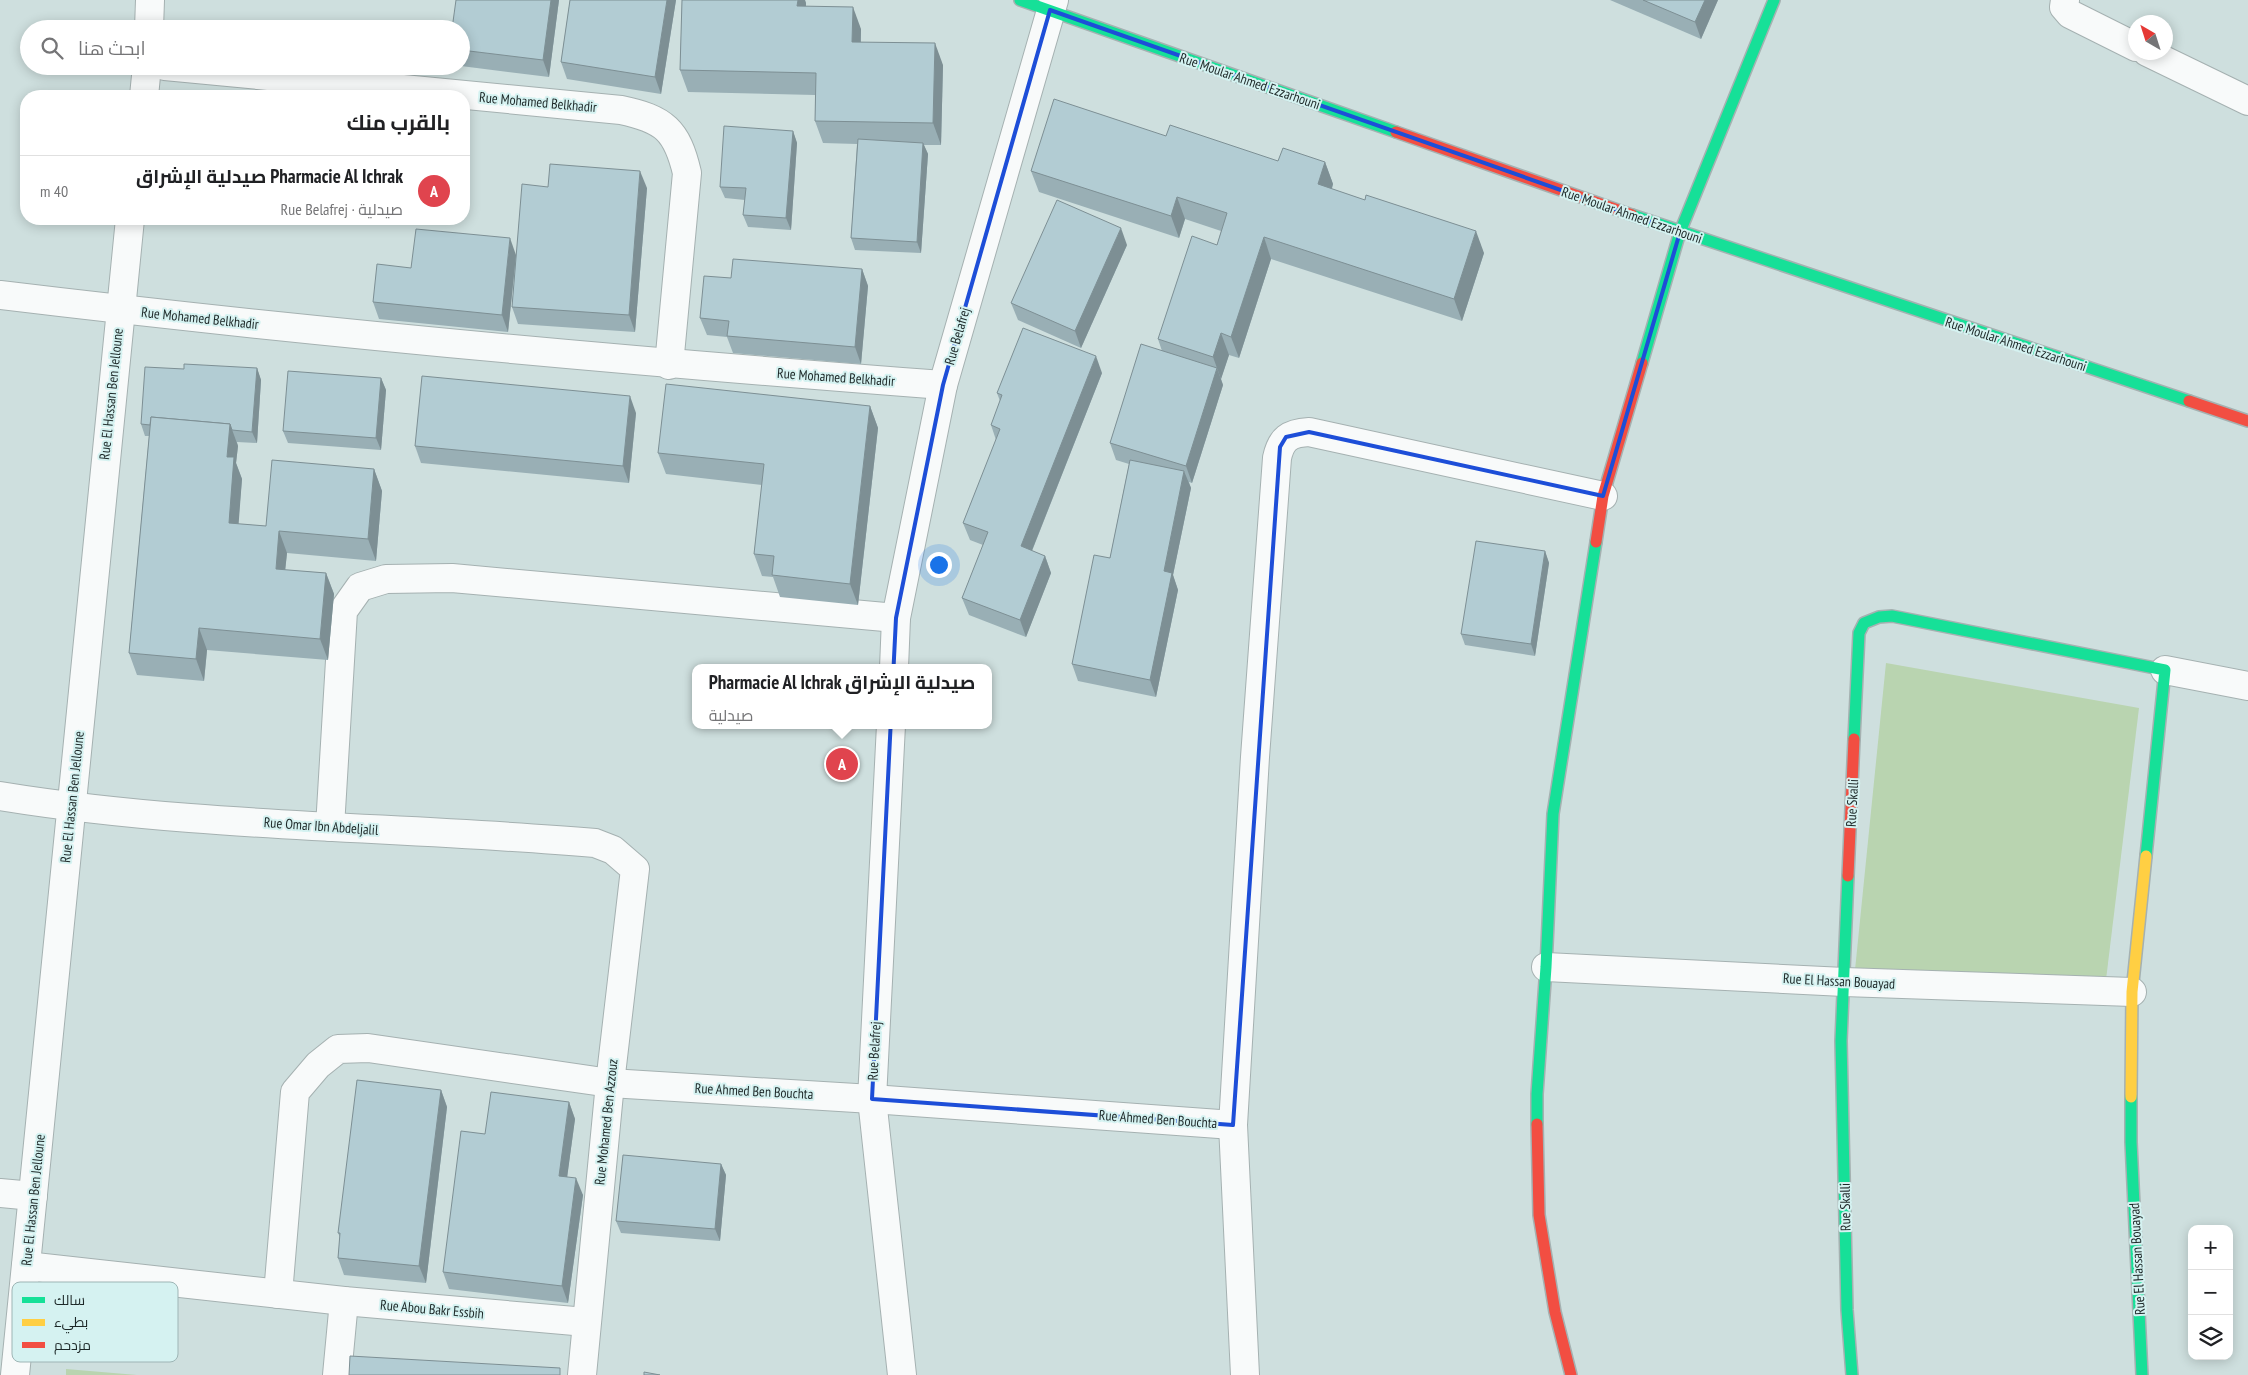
<!DOCTYPE html>
<html lang="ar">
<head>
<meta charset="utf-8">
<style>
	:root { --surface:#fff; --page:#f6f6f6; --text:#202124; --muted:#757577; --line:#e0e0e0; --accent:#b45309 }
	body { margin:0; font-family:"PT Sans Narrow",Cairo,sans-serif; background:var(--page); color:var(--text); direction:rtl }
	.controls { position:absolute; right:15px; bottom:15px; display:grid; overflow:hidden; border-radius:10px; box-shadow:0 2px 12px #0003 }
	.controls button { width:45px; height:45px; display:grid; place-items:center; padding:0; border:0; border-bottom:1px solid var(--line); background:var(--surface); color:var(--text); font:25px sans-serif }
	.compass { position:absolute; left:2128px; top:15px; width:45px; height:45px; border-radius:50%; background:var(--surface); box-shadow:0 2px 12px #0003; rotate:321deg }
	.you { position:absolute; left:938px; top:564px; width:18px; height:18px; margin:-12px; border:4px solid #fff; border-radius:50%; background:#1a73e8; box-shadow:0 0 0 8px #1a73e833 }
	.badge { display:grid; place-items:center; width:32px; height:32px; border-radius:50%; background:var(--accent); color:#fff; font-size:16px; font-weight:700 }
	.pin { position:absolute; translate:-50% -50%; border:2px solid #fff; box-shadow:0 1px 5px #0006 }
	.popup { position:absolute; left:692px; top:664px; width:300px; height:65px; box-sizing:border-box; display:grid; place-content:center; border-radius:10px; background:var(--surface); filter:drop-shadow(0 1px 4px #0005); font-size:16px; white-space:nowrap; color:var(--muted) }
	.popup b { font-size:19px; color:var(--text) }
	.popup::after { content:''; position:absolute; left:50%; top:100%; margin-left:-10px; border:10px solid transparent; border-top-color:var(--surface) }
	.list { margin:0; padding:0; list-style:none }
	h2 { display:flex; justify-content:space-between; align-items:center; height:65px; margin:0; padding:0 20px; font-size:21px }
	h2 small { font-size:16px; font-weight:400; color:var(--muted) }
	.list li { display:grid; grid-template-columns:32px 1fr auto; gap:15px; align-items:center; box-sizing:border-box; height:70px; padding:0 20px; border-top:1px solid var(--line) }
	.list b { display:block; font-size:19px; white-space:nowrap }
	.list p { margin:0; font-size:16px; white-space:nowrap; color:var(--muted) }
	.list em { font-size:16px; font-style:normal; color:var(--muted) }
	.icon { flex:none; width:28px; height:28px; fill:none; stroke:currentColor; stroke-width:2; stroke-linecap:round; stroke-linejoin:round }
	.map { position:relative; flex:none; width:2248px; height:1375px; overflow:hidden; direction:ltr }
	.search { position:absolute; background:var(--surface); box-shadow:0 2px 12px #0003; left:20px; top:20px; width:450px; height:55px; display:flex; align-items:center; gap:12px; box-sizing:border-box; padding:0 18px; border-radius:28px; color:var(--muted); font-size:19px }
	.panel { position:absolute; background:var(--surface); box-shadow:0 2px 12px #0003; left:20px; top:90px; width:450px; height:135px; border-radius:20px; direction:rtl }
	.map>svg:first-child { display:block }
	.green { fill:#b9d4b0 }
	.lines { fill:none; stroke-linecap:round; stroke-linejoin:round }
	.street-casing { stroke:#a5b1b1; stroke-width:30 }
	.fast-casing { stroke:#a5b1b1; stroke-width:14 }
	.slow-casing { stroke:#a5b1b1; stroke-width:14 }
	.jam-casing { stroke:#a5b1b1; stroke-width:14 }
	.street { stroke:#f8fafa; stroke-width:28 }
	.fast { stroke:#16e098; stroke-width:11 }
	.slow { stroke:#ffcf43; stroke-width:11 }
	.jam { stroke:#f24e42; stroke-width:11 }
	.wall { fill:#99afb5 }
	.shaded-wall { fill:#7d8f94 }
	.building { fill:#b2ccd3; stroke:#7d8f94 }
	.marked { fill:none; stroke:#1d4ed8; stroke-width:4; stroke-linejoin:round }
	.labels { text-anchor:middle; stroke-width:4; stroke-linejoin:round; paint-order:stroke }
	.street-label { font-size:14px; fill:#1d2828; stroke:#d5f2f1 }
	.key { fill:#d5f2f1; stroke:#9eb5b5; stroke-width:1 }
	.key-label { font-size:14px; fill:#1d2828 }
</style>
</head>
<body>
<div class="map">
<svg width="2248" height="1375" viewBox="0 0 2248 1375">
	<rect width="100%" height="100%" fill="#cedfde"/>
	<!-- green -->
	<g class="green">
		<polygon points="1886,663 2139,708 2105,988 1855,970"/>
		<polygon points="66,1369 137,1375 66,1375"/>
	</g>
	<g class="lines">
		<defs>
			<g id="street">
				<polyline points="2065,0 2064,7 2070,14 2136,47"/>
				<polyline points="149,29 150,0"/>
				<polyline points="2147,52 2248,101"/>
				<path d="M165,66l456,44c43,9 56,20 66,63l-18,192"/>
				<polyline points="144,96 147,66"/>
				<path d="M0,295c313,38 628,66 943,90"/>
				<polyline points="894,668 896,618 943,385 1054,0"/>
				<polyline points="2165,670 2248,686"/>
				<polyline points="891,725 872,1099 902,1375"/>
				<path d="M0,796c196,32 397,30 595,47l18,7 22,19 -25,214 -28,292"/>
				<polyline points="330,827 343,611 360,587 386,579 452,578 896,618"/>
				<polyline points="1546,967 1844,982 2132,992"/>
				<polyline points="0,1193 33,1196"/>
				<polyline points="26,1266 344,1301 586,1322"/>
				<polyline points="278,1294 295,1092 318,1065 338,1049 368,1048 610,1083 872,1099 1233,1125"/>
				<polyline points="15,1375 130,219"/>
				<polyline points="337,1375 344,1301"/>
				<path d="M1245,1375l-12,-250 22,-368 22,-299c4,-19 12,-25 32,-26l294,64"/>
			</g>
			<g id="fast">
				<polyline points="1020,0 1396,132"/>
				<polyline points="1632,215 2189,401"/>
				<polyline points="1642,363 1680,232 1774,0"/>
				<polyline points="1854,739 1859,633 1864,623 1879,617 1892,616 2165,670 2146,856"/>
				<polyline points="1848,876 1841,1041 1847,1310 1852,1375"/>
				<polyline points="2131,1097 2131,1142 2142,1375"/>
				<polyline points="1537,1124 1537,1094 1546,967 1553,814 1596,542"/>
			</g>
			<polyline id="slow" points="2131,1097 2132,992 2146,856"/>
			<g id="jam">
				<polyline points="1396,132 1632,215"/>
				<polyline points="2189,401 2248,421"/>
				<polyline points="1596,542 1603,496 1642,363"/>
				<polyline points="1848,876 1854,739"/>
				<polyline points="1537,1124 1539,1215 1555,1312 1571,1375"/>
			</g>
		</defs>
		<!-- street casing -->
		<use href="#street" class="street-casing"/>
		<!-- fast casing -->
		<use href="#fast" class="fast-casing"/>
		<!-- slow casing -->
		<use href="#slow" class="slow-casing"/>
		<!-- jam casing -->
		<use href="#jam" class="jam-casing"/>
		<!-- street -->
		<use href="#street" class="street"/>
		<!-- fast -->
		<use href="#fast" class="fast"/>
		<!-- slow -->
		<use href="#slow" class="slow"/>
		<!-- jam -->
		<use href="#jam" class="jam"/>
	</g>
	<!-- wall -->
	<g class="wall">
		<polygon points="456,0 559,0 549,77 461,66 461,29"/>
		<polygon points="570,0 676,0 661,94 567,79 561,62"/>
		<polygon points="682,0 805,0 806,6 861,29 861,42 943,65 941,145 924,145 928,154 921,253 855,250 851,238 857,144 823,143 815,121 815,95 688,92 680,70"/>
		<polygon points="1610,0 1718,0 1701,39"/>
		<polygon points="793,131 797,143 791,230 748,227 743,215 745,200 725,198 720,187"/>
		<polygon points="1166,136 1278,161 1325,162 1333,184 1332,189 1484,253 1462,321 1271,259 1239,358 1229,355 1221,379 1223,385 1192,483 1189,482 1191,488 1173,575 1178,590 1156,697 1078,681 1072,664 1110,558 1129,464 1116,460 1110,443 1162,351 1158,339 1217,245 1221,231 1185,219 1179,238 1039,192 1031,171"/>
		<polygon points="548,187 647,188 635,332 518,324 512,307 516,258 508,332 379,319 373,302 411,268 516,255"/>
		<polygon points="1127,245 1081,348 1018,320 1011,303"/>
		<polygon points="862,269 868,286 861,364 733,353 727,337 707,335 700,318 731,278"/>
		<polygon points="257,368 261,380 257,443 237,442 238,446 236,463 242,479 238,524 266,526 374,469 382,491 376,561 287,553 285,570 326,573 334,594 328,660 207,650 204,681 137,675 129,653 149,436 145,436 141,424 184,369"/>
		<polygon points="1102,373 1032,551 1045,556 1051,573 1026,637 969,615 962,598 983,545 970,540 963,523 996,440 991,425 1000,401 997,393"/>
		<polygon points="381,378 386,390 381,450 288,443 283,431"/>
		<polygon points="870,406 878,428 858,605 780,597 773,577 762,576 754,554 762,485 666,474 658,453"/>
		<polygon points="636,413 629,483 421,463 415,446"/>
		<polygon points="1545,551 1549,563 1535,656 1465,645 1461,634"/>
		<polygon points="441,1090 447,1107 426,1283 344,1275 338,1258 340,1237 338,1233"/>
		<polygon points="569,1102 575,1119 567,1177 583,1195 568,1303 449,1289 443,1272 485,1134"/>
		<polygon points="721,1164 726,1175 720,1241 621,1233 616,1221"/>
	</g>
	<!-- shaded-wall -->
	<g class="shaded-wall">
		<polygon points="551,0 559,0 549,77 543,60"/>
		<polygon points="667,0 676,0 661,94 655,77"/>
		<polygon points="798,0 805,0 806,3 805,28 797,6"/>
		<polygon points="1705,0 1718,0 1701,39 1695,22"/>
		<polygon points="853,7 861,29 860,64 852,42"/>
		<polygon points="935,43 943,65 941,145 933,123"/>
		<polygon points="793,131 797,143 791,230 786,218"/>
		<polygon points="923,143 928,154 921,253 917,242"/>
		<polygon points="1325,162 1333,184 1326,206 1318,184"/>
		<polygon points="640,171 647,188 635,332 629,315"/>
		<polygon points="1177,197 1185,219 1179,238 1171,216"/>
		<polygon points="1121,228 1127,245 1081,348 1075,331"/>
		<polygon points="1476,231 1484,253 1462,321 1454,299"/>
		<polygon points="1264,237 1271,259 1239,358 1231,337"/>
		<polygon points="510,238 516,255 508,332 502,315"/>
		<polygon points="862,269 868,286 861,364 855,347"/>
		<polygon points="1221,333 1229,355 1221,379 1213,357"/>
		<polygon points="1096,356 1102,373 1027,563 1021,546"/>
		<polygon points="257,368 261,380 257,443 252,432"/>
		<polygon points="1217,368 1223,385 1192,483 1186,466"/>
		<polygon points="381,378 386,390 381,450 376,438"/>
		<polygon points="630,396 636,413 629,483 623,466"/>
		<polygon points="870,406 878,428 858,605 850,584"/>
		<polygon points="230,424 238,446 236,463 242,479 237,545 229,523 227,457"/>
		<polygon points="374,469 382,491 376,561 368,539"/>
		<polygon points="1184,471 1191,488 1173,575 1178,590 1156,697 1150,680 1164,571"/>
		<polygon points="279,531 287,553 283,591 276,569"/>
		<polygon points="1545,551 1549,563 1535,656 1531,644"/>
		<polygon points="1045,556 1051,573 1026,637 1020,620"/>
		<polygon points="326,573 334,594 328,660 320,639"/>
		<polygon points="199,628 207,650 204,681 196,659"/>
		<polygon points="441,1090 447,1107 426,1283 419,1266"/>
		<polygon points="569,1102 575,1119 565,1193 559,1176"/>
		<polygon points="721,1164 726,1175 720,1241 715,1229"/>
		<polygon points="576,1178 583,1195 568,1303 562,1286"/>
	</g>
	<!-- building -->
	<g class="building">
		<polygon points="456,0 551,0 543,60 461,50 461,29 452,29"/>
		<polygon points="570,0 667,0 655,77 561,62"/>
		<polygon points="682,0 798,0 797,6 853,7 852,42 935,43 933,123 815,121 816,73 680,70"/>
		<polygon points="1643,0 1705,0 1695,22"/>
		<polygon points="1054,99 1166,136 1170,125 1278,161 1283,148 1325,162 1318,184 1365,200 1366,195 1476,231 1454,299 1264,237 1231,337 1221,333 1213,357 1158,339 1192,236 1217,245 1227,213 1177,197 1171,216 1031,171"/>
		<polygon points="724,126 793,131 786,218 743,215 746,188 720,187"/>
		<polygon points="858,139 923,143 917,242 851,238"/>
		<polygon points="550,164 640,171 629,315 512,307 522,184 548,187"/>
		<polygon points="1057,200 1121,228 1075,331 1011,303"/>
		<polygon points="416,229 510,238 502,315 373,302 377,264 411,268"/>
		<polygon points="733,259 862,269 855,347 727,336 729,321 700,318 704,276 731,278"/>
		<polygon points="1023,328 1096,356 1021,546 1045,556 1020,620 962,598 988,532 963,523 1000,429 991,425 1002,395 997,393"/>
		<polygon points="1141,344 1217,368 1186,466 1110,443"/>
		<polygon points="184,364 257,368 252,432 232,430 230,424 151,417 150,425 141,424 145,367 184,369"/>
		<polygon points="288,371 381,378 376,438 283,431"/>
		<polygon points="422,376 630,396 623,466 415,446"/>
		<polygon points="666,384 870,406 850,584 772,575 774,556 754,554 764,464 658,453"/>
		<polygon points="151,417 230,424 227,457 234,457 229,523 266,526 272,460 374,469 368,539 279,531 276,569 326,573 320,639 199,628 196,659 129,653"/>
		<polygon points="1130,460 1184,471 1164,571 1172,573 1150,680 1072,664 1094,555 1110,558"/>
		<polygon points="1476,541 1545,551 1531,644 1461,634"/>
		<polygon points="357,1080 441,1090 419,1266 338,1258 340,1233 338,1233"/>
		<polygon points="491,1092 569,1102 559,1176 576,1178 562,1286 443,1272 461,1131 485,1134"/>
		<polygon points="623,1155 721,1164 715,1229 616,1221"/>
		<polygon points="350,1356 560,1368 560,1375 349,1375"/>
		<polygon points="644,1372 660,1375 644,1375"/>
	</g>
	<!-- marked area -->
	<path class="marked" d="M1050,10l630,222 -77,264 -294,-64 -23,5 -6,10 -47,678 -361,-26 24,-481 47,-233z"/>
	<g class="labels">
		<!-- street labels -->
		<g class="street-label">
			<text transform="translate(1250 81) rotate(19)" y="5">Rue Moular Ahmed Ezzarhouni</text>
			<text transform="translate(538 102) rotate(5)" y="5">Rue Mohamed Belkhadir</text>
			<text transform="translate(1632 215) rotate(19)" y="5">Rue Moular Ahmed Ezzarhouni</text>
			<text transform="translate(200 318) rotate(6)" y="5">Rue Mohamed Belkhadir</text>
			<text transform="translate(957 336) rotate(-74)" y="5">Rue Belafrej</text>
			<text transform="translate(2016 344) rotate(18)" y="5">Rue Moular Ahmed Ezzarhouni</text>
			<text transform="translate(836 377) rotate(4)" y="5">Rue Mohamed Belkhadir</text>
			<text transform="translate(111 394) rotate(-84)" y="5">Rue El Hassan Ben Jelloune</text>
			<text transform="translate(72 797) rotate(-84)" y="5">Rue El Hassan Ben Jelloune</text>
			<text transform="translate(1852 803) rotate(-87)" y="5">Rue Skalli</text>
			<text transform="translate(321 826) rotate(4)" y="5">Rue Omar Ibn Abdeljalil</text>
			<text transform="translate(1839 981) rotate(3)" y="5">Rue El Hassan Bouayad</text>
			<text transform="translate(874 1051) rotate(-87)" y="5">Rue Belafrej</text>
			<text transform="translate(754 1091) rotate(3)" y="5">Rue Ahmed Ben Bouchta</text>
			<text transform="translate(1158 1119) rotate(4)" y="5">Rue Ahmed Ben Bouchta</text>
			<text transform="translate(606 1122) rotate(-84)" y="5">Rue Mohamed Ben Azzouz</text>
			<text transform="translate(33 1200) rotate(-84)" y="5">Rue El Hassan Ben Jelloune</text>
			<text transform="translate(1845 1207) rotate(-91)" y="5">Rue Skalli</text>
			<text transform="translate(2137 1259) rotate(-93)" y="5">Rue El Hassan Bouayad</text>
			<text transform="translate(432 1309) rotate(5)" y="5">Rue Abou Bakr Essbih</text>
		</g>
	</g>
	<!-- legend -->
	<rect x="12" y="1282" width="166" height="80" rx="8" class="key"/>
	<rect x="22" y="1297" width="23" height="6" fill="#16e098"/>
	<rect x="22" y="1319" width="23" height="7" fill="#ffcf43"/>
	<rect x="22" y="1342" width="23" height="6" fill="#f24e42"/>
	<g class="key-label">
		<text x="54" y="1305">سالك</text>
		<text x="54" y="1327">بطيء</text>
		<text x="54" y="1350">مزدحم</text>
	</g>
</svg>
<div class="controls">
<button>+</button>
<button>−</button>
<button><svg class="icon" aria-label="layers" viewBox="0 0 24 24"><path d="M12 4l9 5-9 5-9-5zM3 14l9 5 9-5"/></svg></button>
</div>
<svg class="compass" viewBox="-18 -18 36 36"><path d="M0-13l5 13h-10z" fill="#e53935"/><path d="M0 13l5-13h-10z" fill="#757577"/></svg>
<div class="you"></div>
<div class="pin badge" style="left:842px;top:764px;background:#e0444e">A</div>
<div class="popup"><b>Pharmacie Al Ichrak صيدلية الإشراق</b>صيدلية</div>
<div class="search"><svg class="icon" aria-label="search" viewBox="0 0 24 24"><circle cx="10" cy="10" r="6"/><path d="M15 15l6 6"/></svg>ابحث هنا</div>
<section class="panel">
<h2>بالقرب منك<small></small></h2>
<ul class="list">
<li><span class="badge" style="background:#e0444e">A</span><div><b>Pharmacie Al Ichrak صيدلية الإشراق</b><p>صيدلية · Rue Belafrej</p></div><em>40 m</em></li>
</ul>
</section>
</div>
</body>
</html>
